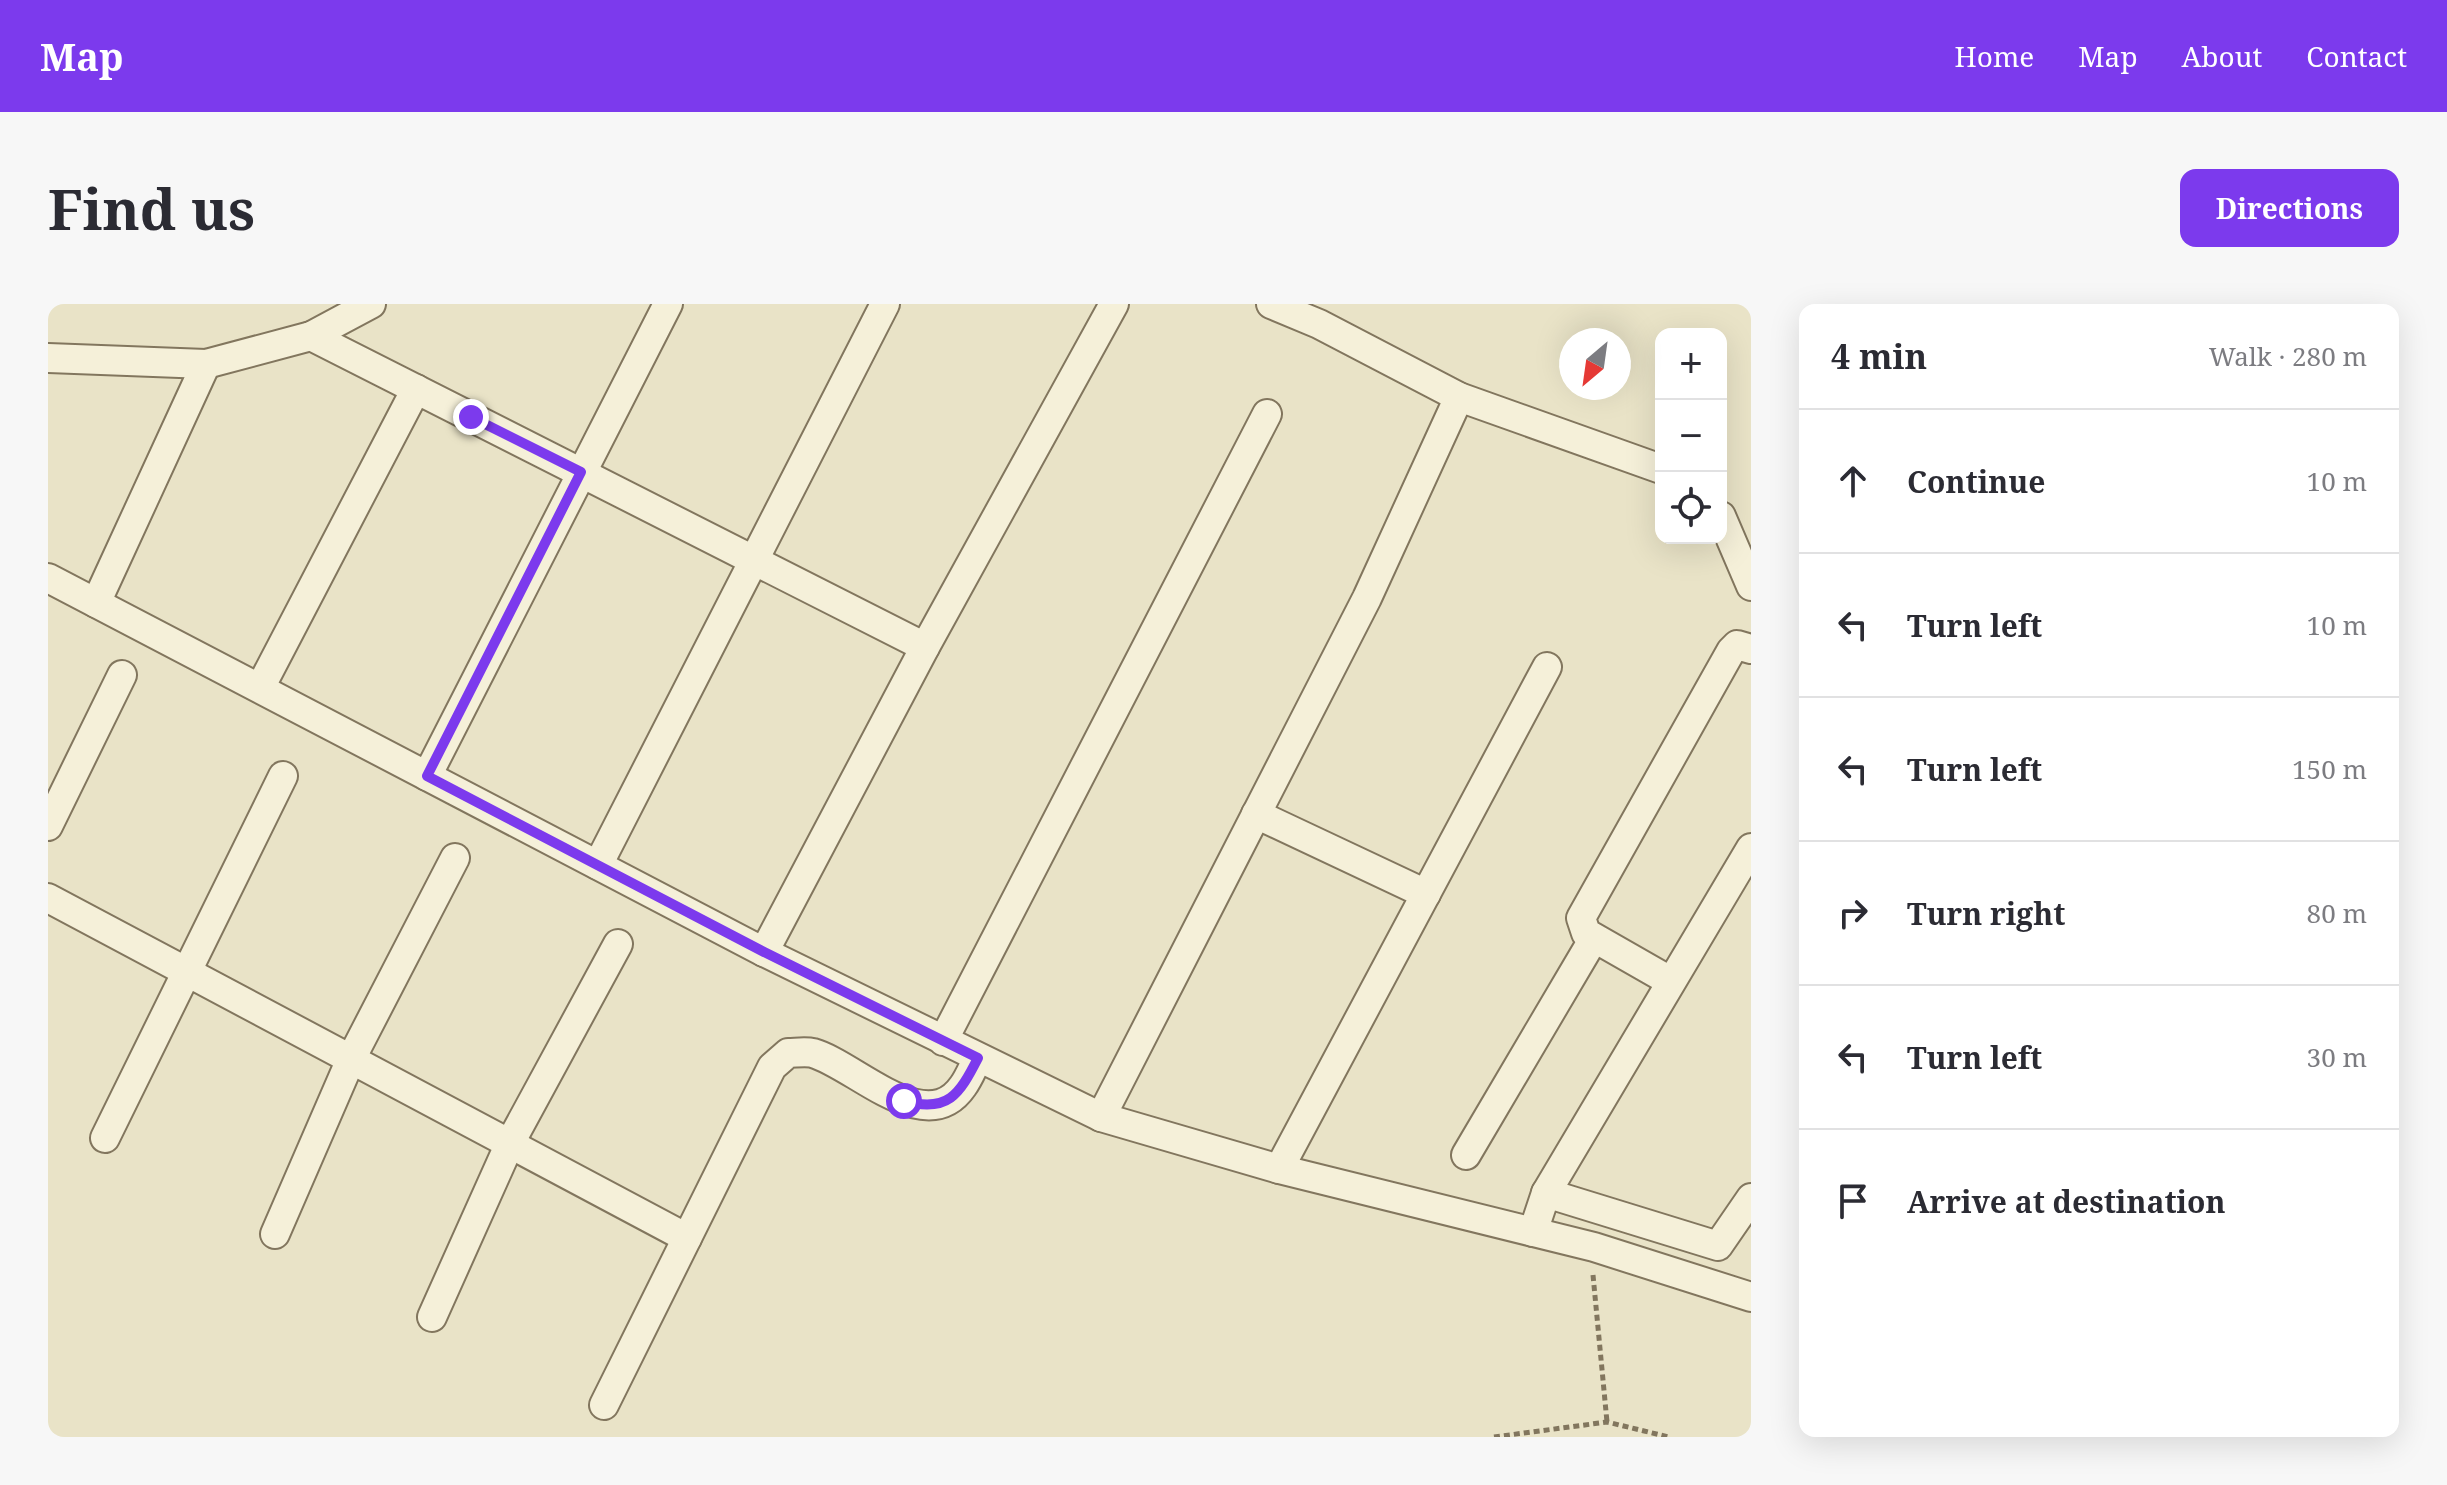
<!DOCTYPE html>
<html lang="en">
<head>
<meta charset="utf-8">
<style>
	:root { --surface:#fff; --page:#f7f7f7; --text:#2b2b33; --muted:#7c7c81; --line:#e1e1e2; --accent:#7c3aed }
	body { margin:0; font-family:"Noto Serif",serif; background:var(--page); color:var(--text) }
	.controls { position:absolute; right:24px; top:24px; display:grid; overflow:hidden; border-radius:16px; box-shadow:0 8px 32px #0002 }
	.controls button { width:72px; height:72px; display:grid; place-items:center; padding:0; border:0; border-bottom:2px solid var(--line); background:var(--surface); color:var(--text); font:40px sans-serif }
	.compass { position:absolute; left:1511px; top:24px; width:72px; height:72px; border-radius:50%; background:var(--surface); box-shadow:0 8px 32px #0002; rotate:209deg }
	.stop { position:absolute; width:24px; height:24px; margin:-18px; border:6px solid #7c3aed; border-radius:50%; background:#fff }
	.stop.end { background:#7c3aed; border-color:#fff; box-shadow:0 2px 8px #0008 }
	.list { margin:0; padding:0; list-style:none }
	h2 { display:flex; justify-content:space-between; align-items:center; height:104px; margin:0; padding:0 32px; font-size:34px }
	h2 small { font-size:26px; font-weight:400; color:var(--muted) }
	.list li { display:grid; grid-template-columns:52px 1fr auto; gap:24px; align-items:center; box-sizing:border-box; height:144px; padding:0 32px; border-top:2px solid var(--line) }
	.list b { display:block; font-size:30px; white-space:nowrap }
	.list em { font-size:26px; font-style:normal; color:var(--muted) }
	.icon { flex:none; width:44px; height:44px; fill:none; stroke:currentColor; stroke-width:2; stroke-linecap:round; stroke-linejoin:round }
	.map { position:relative; flex:none; width:1703px; height:1133px; overflow:hidden; border-radius:16px }
	header { display:flex; align-items:center; gap:48px; box-sizing:border-box; height:112px; padding:0 40px; background:var(--accent); color:#fff }
	header strong { font-size:38px }
	nav { display:flex; gap:44px; margin-inline-start:auto; font-size:28px }
	.intro { display:flex; align-items:center; justify-content:space-between; box-sizing:border-box; height:192px; padding:0 48px }
	h1 { margin:0; font-size:56px }
	.button { padding:20px 36px; border-radius:16px; background:var(--accent); color:#fff; font-size:28px; font-weight:700 }
	main { display:flex; gap:48px; padding:0 48px }
	aside { flex:1; background:var(--surface); border-radius:16px; box-shadow:0 8px 32px #0002 }
	.map>svg:first-child { display:block }
	.lines { fill:none; stroke-linecap:round; stroke-linejoin:round }
	.minor-casing { stroke:#82765e; stroke-width:32 }
	.path { stroke:#82765e; stroke-width:5; stroke-dasharray:6 4; stroke-linecap:butt }
	.minor { stroke:#f5f0d9; stroke-width:28 }
	.route { stroke:#7c3aed; stroke-width:10 }
</style>
</head>
<body>
<header>
<strong>Map</strong>
<nav><a>Home</a><a>Map</a><a>About</a><a>Contact</a></nav>
</header>
<div class="intro"><h1>Find us</h1><a class="button">Directions</a></div>
<main>
<div class="map">
<svg width="1703" height="1133" viewBox="0 0 1703 1133">
	<rect width="100%" height="100%" fill="#e9e3c7"/>
	<g class="lines">
		<defs>
			<g id="minor">
				<polyline points="1223,0 1271,20 1411,93 1613,165"/>
				<polyline points="263,32 877,343"/>
				<polyline points="0,54 158,60 263,32 323,0"/>
				<polyline points="1673,212 1703,282"/>
				<polyline points="0,274 716,648 1053,813 1231,865 1546,943 1703,993"/>
				<polyline points="48,299 158,60"/>
				<polyline points="212,384 368,85"/>
				<polyline points="379,472 620,0"/>
				<polyline points="1208,510 1378,590"/>
				<polyline points="0,522 74,371"/>
				<polyline points="550,561 837,0"/>
				<polyline points="0,594 639,934"/>
				<polyline points="716,648 877,343 1066,0"/>
				<polyline points="1622,677 1538,629 1533,614 1683,347 1689,341 1703,345"/>
				<polyline points="895,737 1219,110"/>
				<polyline points="1053,813 1319,294 1411,93"/>
				<polyline points="57,834 235,472"/>
				<polyline points="1418,851 1546,634"/>
				<polyline points="1231,865 1499,363"/>
				<polyline points="1498,889 1670,942 1703,894"/>
				<polyline points="1485,928 1498,889 1703,544"/>
				<polyline points="227,930 303,755 407,554"/>
				<polyline points="384,1013 462,839 570,640"/>
				<path d="M556,1101l168,-338 16,-14c7,0 17,-2 25,0 42,12 113,87 150,33 6,-8 10,-19 15,-28"/>
			</g>
		</defs>
		<!-- minor casing -->
		<use href="#minor" class="minor-casing"/>
		<!-- path -->
		<g class="path">
			<polyline points="1545,971 1559,1118"/>
			<polyline points="1446,1133 1559,1118 1621,1133"/>
		</g>
		<!-- minor -->
		<use href="#minor" class="minor"/>
	</g>
	<g class="lines">
		<!-- route -->
		<path class="route" d="M423,113l110,55 -154,304 337,176 214,106c-19,37 -30,55 -74,43"/>
	</g>
</svg>
<div class="controls">
<button>+</button>
<button>−</button>
<button><svg class="icon" aria-label="locate" viewBox="0 0 24 24"><circle cx="12" cy="12" r="6"/><path d="M12 2v4M12 18v4M2 12h4M18 12h4"/></svg></button>
</div>
<svg class="compass" viewBox="-18 -18 36 36"><path d="M0-13l5 13h-10z" fill="#e53935"/><path d="M0 13l5-13h-10z" fill="#7c7c81"/></svg>
<div class="stop" style="left:856px;top:797px"></div>
<div class="stop end" style="left:423px;top:113px"></div>
</div>
<aside>
<h2>4 min<small>Walk · 280 m</small></h2>
<ul class="list">
<li><svg class="icon" aria-label="ahead" viewBox="0 0 24 24"><path d="M12 20V5M6 11l6-6 6 6"/></svg><div><b>Continue</b></div><em>10 m</em></li>
<li><svg class="icon" aria-label="left" viewBox="0 0 24 24"><path d="M17 20v-9H6M10 6l-5 5 5 5"/></svg><div><b>Turn left</b></div><em>10 m</em></li>
<li><svg class="icon" aria-label="left" viewBox="0 0 24 24"><path d="M17 20v-9H6M10 6l-5 5 5 5"/></svg><div><b>Turn left</b></div><em>150 m</em></li>
<li><svg class="icon" aria-label="right" viewBox="0 0 24 24"><path d="M7 20v-9h11M14 6l5 5-5 5"/></svg><div><b>Turn right</b></div><em>80 m</em></li>
<li><svg class="icon" aria-label="left" viewBox="0 0 24 24"><path d="M17 20v-9H6M10 6l-5 5 5 5"/></svg><div><b>Turn left</b></div><em>30 m</em></li>
<li><svg class="icon" aria-label="arrive" viewBox="0 0 24 24"><path d="M6 21V4h12l-3 4 3 4H6"/></svg><div><b>Arrive at destination</b></div></li>
</ul>
</aside>
</main>
</body>
</html>
